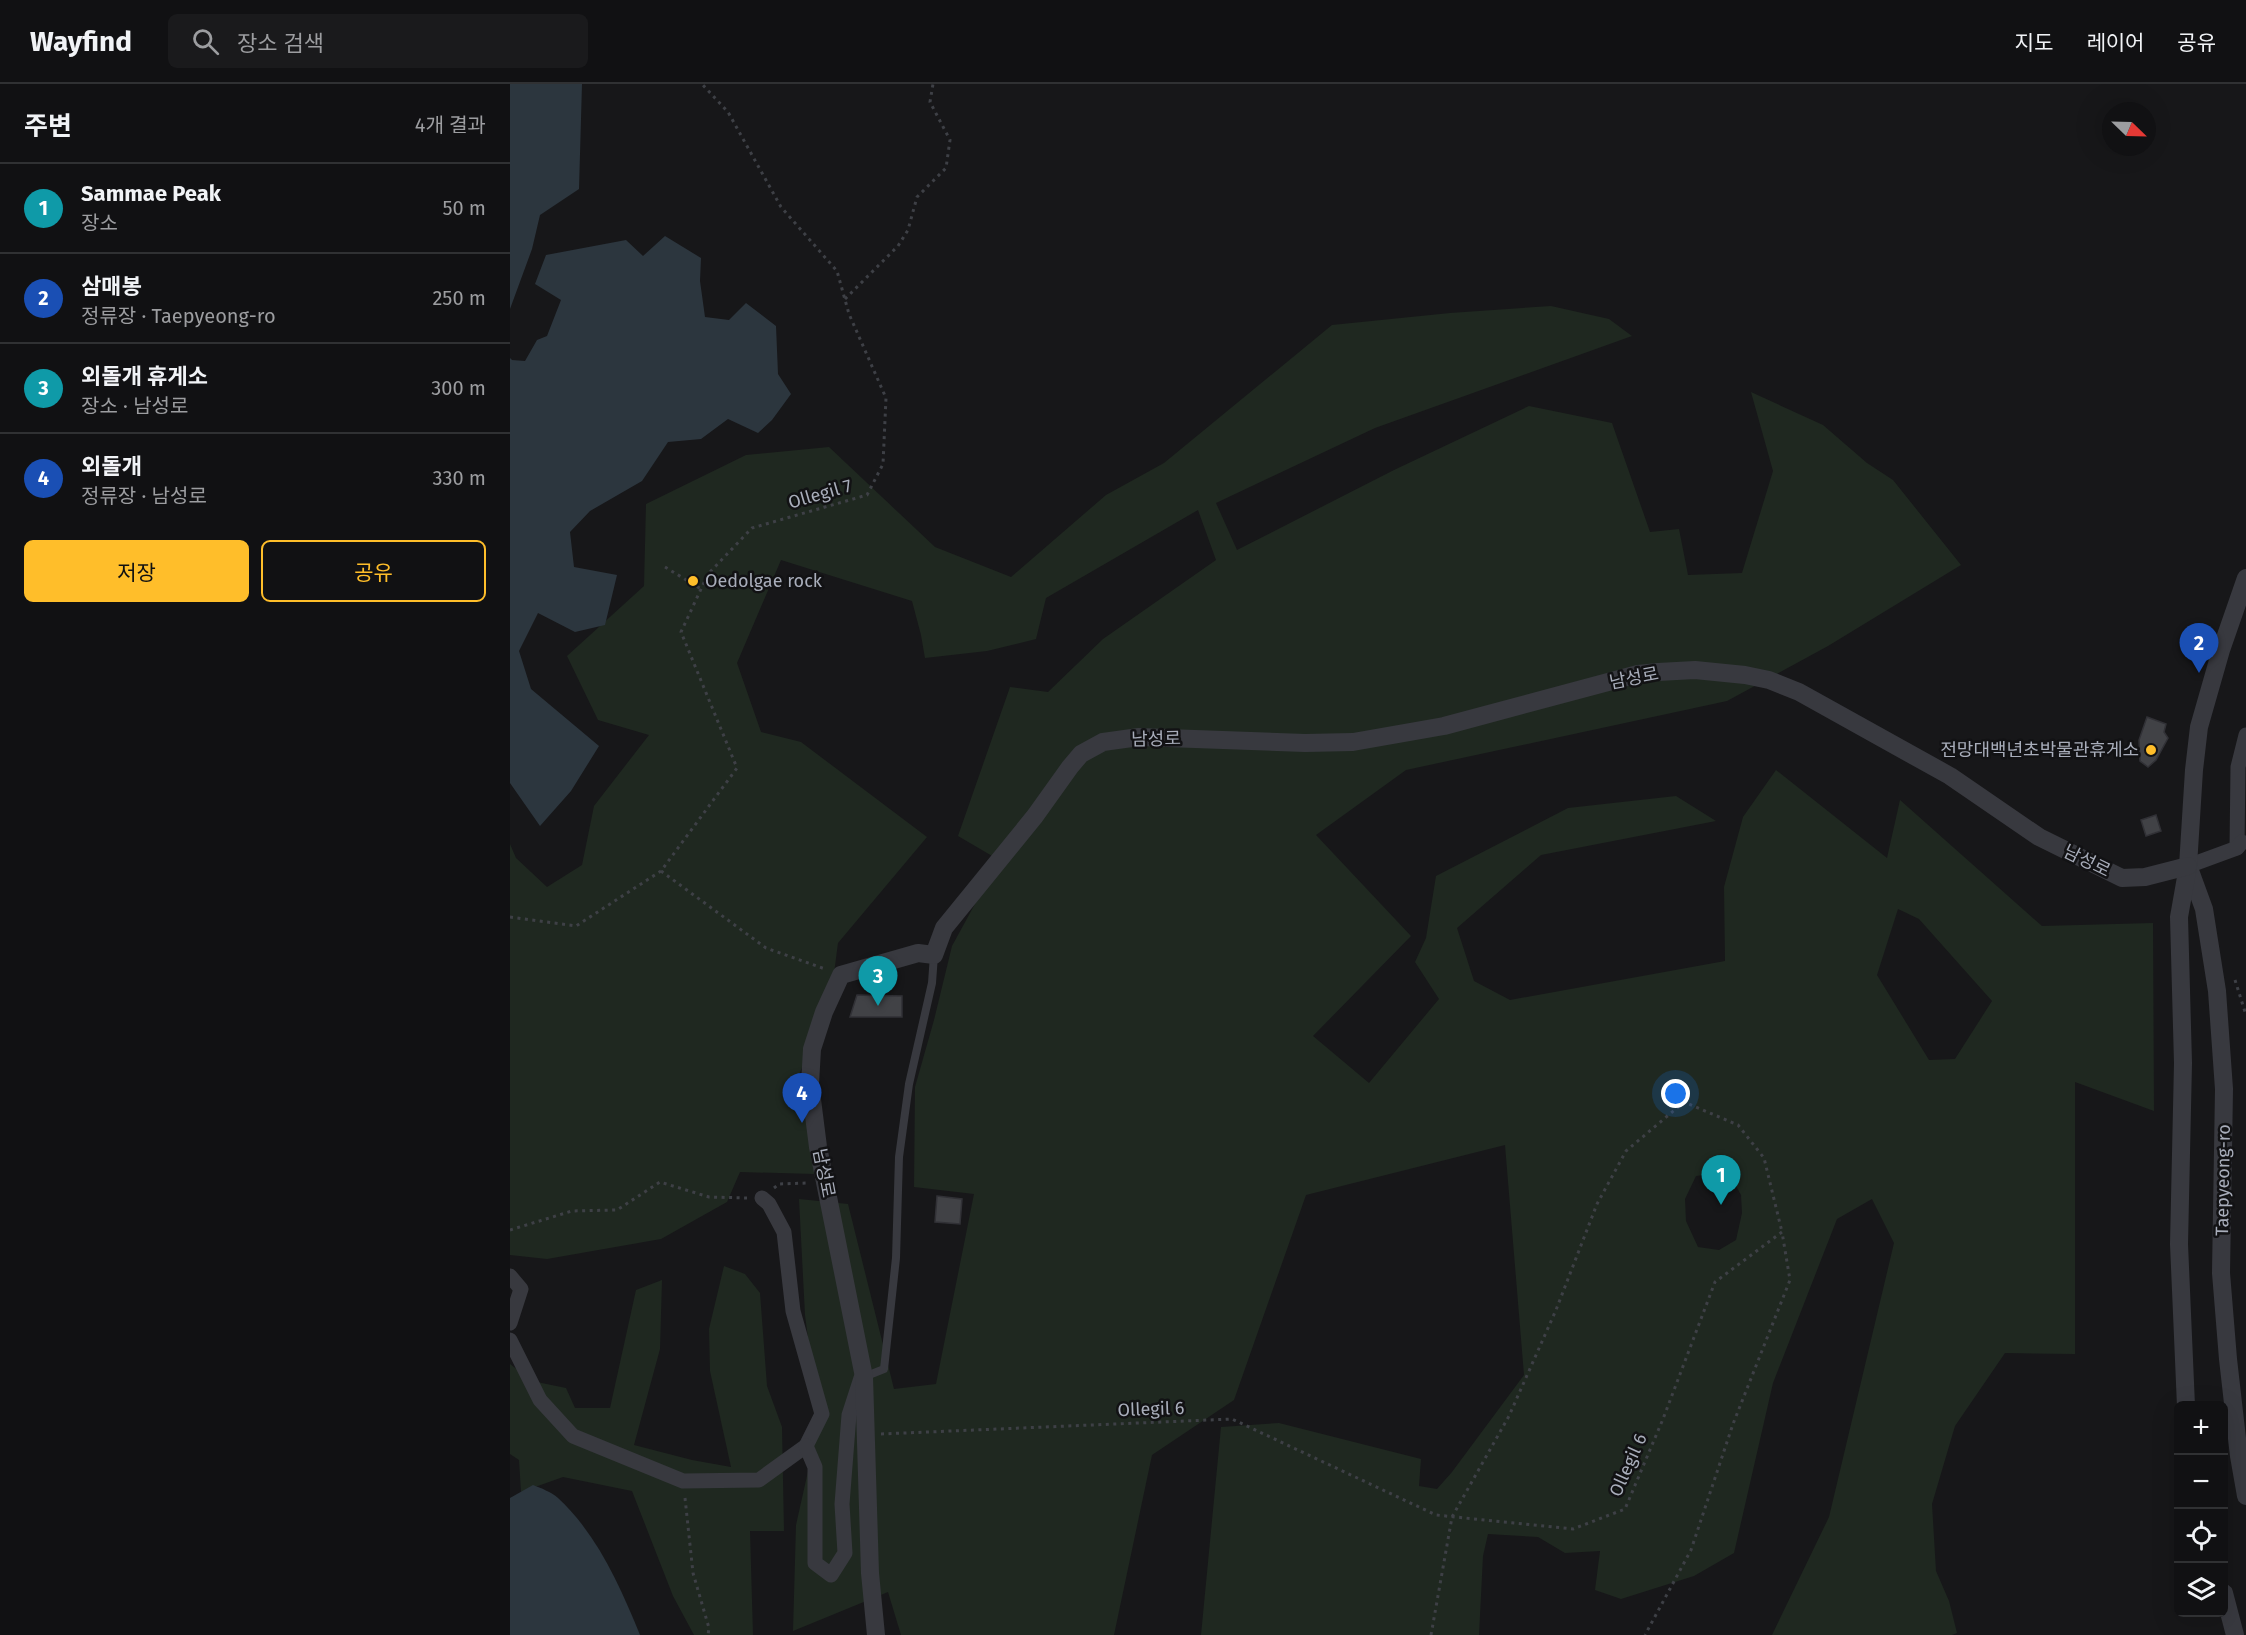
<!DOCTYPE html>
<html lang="ko">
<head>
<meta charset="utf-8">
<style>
	:root { --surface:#111113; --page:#1a1a1c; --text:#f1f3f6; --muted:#9c9da0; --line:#303133; --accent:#ffbe2a }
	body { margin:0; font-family:"Fira Sans","Noto Sans KR",sans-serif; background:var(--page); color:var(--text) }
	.controls { position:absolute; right:18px; bottom:18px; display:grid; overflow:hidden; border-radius:9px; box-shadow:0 6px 24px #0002 }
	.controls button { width:54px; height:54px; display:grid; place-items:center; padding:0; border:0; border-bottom:2px solid var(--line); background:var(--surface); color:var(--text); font:30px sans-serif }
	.compass { position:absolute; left:1592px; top:18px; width:54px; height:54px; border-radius:50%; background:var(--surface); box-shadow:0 6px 24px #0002; rotate:113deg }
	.you { position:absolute; left:1166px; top:1010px; width:21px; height:21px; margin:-15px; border:4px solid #fff; border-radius:50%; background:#1a73e8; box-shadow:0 0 0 9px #1a73e833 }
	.badge { display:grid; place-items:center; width:39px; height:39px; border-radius:50%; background:var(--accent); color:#fff; font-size:20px; font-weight:700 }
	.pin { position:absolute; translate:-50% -50px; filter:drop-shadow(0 2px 3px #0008) }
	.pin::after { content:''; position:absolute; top:32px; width:21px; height:18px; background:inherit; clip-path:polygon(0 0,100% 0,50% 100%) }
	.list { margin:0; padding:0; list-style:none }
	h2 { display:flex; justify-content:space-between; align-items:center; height:78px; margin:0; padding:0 24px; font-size:26px }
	h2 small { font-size:20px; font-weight:400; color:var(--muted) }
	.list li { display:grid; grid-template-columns:39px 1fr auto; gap:18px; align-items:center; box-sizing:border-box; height:90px; padding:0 24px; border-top:2px solid var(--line) }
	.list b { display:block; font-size:22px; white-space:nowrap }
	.list p { margin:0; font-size:20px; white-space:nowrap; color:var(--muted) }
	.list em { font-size:20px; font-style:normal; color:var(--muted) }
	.actions { display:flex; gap:12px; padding:18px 24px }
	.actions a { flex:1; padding:14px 0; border:2px solid var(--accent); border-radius:9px; text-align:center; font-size:21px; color:var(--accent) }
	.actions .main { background:var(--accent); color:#111 }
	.icon { flex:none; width:33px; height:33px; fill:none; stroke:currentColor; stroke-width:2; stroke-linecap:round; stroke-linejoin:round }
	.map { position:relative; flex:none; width:1736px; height:1551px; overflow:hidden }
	header { display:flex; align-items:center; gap:36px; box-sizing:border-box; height:84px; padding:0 30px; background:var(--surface); border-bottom:2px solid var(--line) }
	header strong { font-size:28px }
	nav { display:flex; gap:33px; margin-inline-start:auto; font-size:21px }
	.search { width:420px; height:54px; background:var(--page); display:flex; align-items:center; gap:15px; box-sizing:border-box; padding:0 21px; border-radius:9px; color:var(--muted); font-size:22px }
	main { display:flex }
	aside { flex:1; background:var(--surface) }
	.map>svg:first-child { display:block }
	.green { fill:#1f2820; fill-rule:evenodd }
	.water { fill:#2c363e }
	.building { fill:#414246; stroke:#313136; stroke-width:1.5 }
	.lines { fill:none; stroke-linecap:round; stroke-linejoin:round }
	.path { stroke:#3e4046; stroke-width:3; stroke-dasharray:3 4.5; stroke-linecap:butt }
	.service { stroke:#38393f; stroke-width:8 }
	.minor { stroke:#38393f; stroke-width:15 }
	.tertiary { stroke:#38393f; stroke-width:18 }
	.poi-dot { fill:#ffbe2a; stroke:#121214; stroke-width:2 }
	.labels { text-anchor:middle; stroke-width:5; stroke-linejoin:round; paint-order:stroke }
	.street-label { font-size:18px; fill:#a8adba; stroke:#121214 }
	.poi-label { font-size:18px; fill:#a8adba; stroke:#121214; text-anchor:start }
</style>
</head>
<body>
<header>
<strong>Wayfind</strong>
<div class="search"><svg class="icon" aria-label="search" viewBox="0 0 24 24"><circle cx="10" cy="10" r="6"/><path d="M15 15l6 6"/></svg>장소 검색</div>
<nav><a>지도</a><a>레이어</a><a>공유</a></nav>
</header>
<main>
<aside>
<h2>주변<small>4개 결과</small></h2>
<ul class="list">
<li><span class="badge" style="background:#0f9aa8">1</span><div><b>Sammae Peak</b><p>장소</p></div><em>50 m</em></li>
<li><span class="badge" style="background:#1a4fb4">2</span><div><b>삼매봉</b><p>정류장 · Taepyeong-ro</p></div><em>250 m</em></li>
<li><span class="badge" style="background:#0f9aa8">3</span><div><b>외돌개 휴게소</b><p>장소 · 남성로</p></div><em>300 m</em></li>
<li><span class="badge" style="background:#1a4fb4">4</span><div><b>외돌개</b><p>정류장 · 남성로</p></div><em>330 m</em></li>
</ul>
<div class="actions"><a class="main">저장</a><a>공유</a></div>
</aside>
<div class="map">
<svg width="1736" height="1551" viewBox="0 0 1736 1551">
	<rect width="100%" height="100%" fill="#171719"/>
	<!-- green -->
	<g class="green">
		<path d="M1041,222l58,13 23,17 -257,92 -159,75 21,47 157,-80 135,-64 83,17 38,109 29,-3 9,46 54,-2 31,-102 -22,-79 72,33 44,38 26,17 68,85 -133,81 -101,55 -321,69 -90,65 95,101 -98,100 56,47 70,-84 -24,-37 11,-24 10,-62 132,-68 108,-12 40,25 -175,34 -84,73 17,53 36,19 215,-39 -1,-74 19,-70 33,-47 111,88 13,-58 142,126 111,-3 1,188 -79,-29v272l-70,-1 -50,73 -23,78 4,67 13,30 8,32 -5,2h-180l57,-118 65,-274 -22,-44 -35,20 -64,164 -39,170 -40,23 -73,23 -26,-9 5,-39 -35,2 -27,-16 -50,-3 -5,22 -4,79h-278l20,-208 58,-4 142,36 -2,27 18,3 15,-17 72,-97 -19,-230 -199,50 -72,205 -82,55 -38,180h-213l-13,-43 -95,39 3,-106 23,-103 -14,-107 -6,-116 49,5 46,185 42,-5 38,-190 -60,-7 1,-100 19,-67 18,-74 47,-86 -41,-24 52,-149 38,5 55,-53 113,-79 -18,-50 -152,88 -10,41 -49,12 -62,7 -4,-23 -9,-34 -131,-41 -44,103 24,69 40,10 126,95 -89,106 -7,53 -32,79 16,99 -75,-2 -13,30 -66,37 -114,20 -37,-4v-411l6,14 31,29 35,-22 12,-59 55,-71 -51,-15 -31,-64 77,-70 2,-82 100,-49 83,-8 106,100 76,30 95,-82 58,-32 168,-138 118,-12zM1388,825l21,10 73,82 -37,58 -26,1 -52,-85zM1202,1090l19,3 10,18 1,18 -6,27 -17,10 -21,-3 -12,-26 -1,-22 11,-23z"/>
		<polygon points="214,1182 235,1190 250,1209 257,1302 272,1343 274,1447 240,1447 243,1551 184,1551 163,1512 122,1407 53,1393 11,1408 9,1376 0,1370 0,1280 22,1297 56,1304 65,1324 100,1324 126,1206 152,1196 150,1265 124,1361 182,1376 221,1383 200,1287 199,1245"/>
	</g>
	<!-- water -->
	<g class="water">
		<polygon points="0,0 72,0 69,105 30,131 22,165 0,225"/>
		<polygon points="155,152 191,174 190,197 195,233 219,236 236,219 266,242 268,290 281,310 262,336 248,349 218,335 191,355 158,358 132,397 80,427 60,448 64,483 107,491 95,541 65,548 28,529 9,567 21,605 89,662 61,707 30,742 0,699 0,274 2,276 15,277 27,256 37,252 51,216 25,200 36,171 116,156 133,172"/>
		<path d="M23,1401c8,3 18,7 25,13 39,36 62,88 82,137h-130v-137z"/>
	</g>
	<!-- building -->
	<g class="building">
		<polygon points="1637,633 1656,640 1654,648 1658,654 1646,676 1638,683 1630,677 1629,656"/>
		<polygon points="1646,731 1651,747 1636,752 1631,736"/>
		<polygon points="347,911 392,912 392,933 340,933"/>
		<polygon points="427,1112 452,1115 450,1140 425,1138"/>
	</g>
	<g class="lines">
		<!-- path -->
		<g class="path">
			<polyline points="335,215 388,162 398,146 407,113 436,84 440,56 420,18 423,0"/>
			<polyline points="155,483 191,505"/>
			<polyline points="151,787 256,864 315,885"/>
			<polyline points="0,833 66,842 151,787 227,684 171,548 198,490 242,444 357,411 373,380 376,314 339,230 327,187 271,123 218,28 192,0"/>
			<polyline points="1725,896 1736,931"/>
			<polyline points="264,1104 269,1100 298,1099"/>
			<polyline points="0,1146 62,1127 107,1126 150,1098 199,1113 237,1114"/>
			<polyline points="371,1350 722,1335 926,1431 1063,1445 1115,1425 1153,1335 1205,1198 1272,1148 1280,1196 1223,1340 1181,1466 1135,1551"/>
			<polyline points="175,1414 183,1489 199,1544 198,1551"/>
			<polyline points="921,1551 942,1433 999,1332 1046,1226 1087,1120 1116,1067 1174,1018 1228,1041 1254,1074 1272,1148"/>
		</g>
		<!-- service -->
		<polyline class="service" points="354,1293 374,1285 386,1174 389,1073 399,1000 422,899 424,871"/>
		<!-- minor -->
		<g class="minor">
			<polyline points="1727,764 1728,683 1736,651"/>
			<polyline points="1678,782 1727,764 1732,758"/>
			<polyline points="0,1192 11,1205 0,1239"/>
			<polyline points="0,1256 30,1316 63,1352 173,1397 249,1396 296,1362 312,1330 283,1227 274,1148 259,1120 252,1114"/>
			<polyline points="296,1362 305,1383 305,1479 321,1491 335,1469 332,1420 339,1331 351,1294"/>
		</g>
		<!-- tertiary -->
		<g class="tertiary">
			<polyline points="1679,784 1694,825 1707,907 1714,1005 1711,1189 1718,1275 1729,1372 1736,1412"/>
			<polyline points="1676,1322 1669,1160 1673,979 1669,833 1678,782 1684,686 1689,643 1711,566 1736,494"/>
			<polyline points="1714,1509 1725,1551"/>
			<polyline points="366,1551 360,1489 354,1293 308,1063 300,1000 302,965 314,928 331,891 408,869 424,871 434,844 525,732 560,683 571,670 593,658 629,653 795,659 843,658 934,642 1128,590 1148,588 1185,586 1235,591 1259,596 1289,608 1440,692 1529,753 1612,794 1635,793 1678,782"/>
		</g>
	</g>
	<!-- markers -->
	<g class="poi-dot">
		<circle cx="183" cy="497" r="6"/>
		<circle cx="1641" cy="666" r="6"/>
	</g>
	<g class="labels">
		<!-- street labels -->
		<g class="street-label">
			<text transform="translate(310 410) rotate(-16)" y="6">Ollegil 7</text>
			<text transform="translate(1124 594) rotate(-11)" y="6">남성로</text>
			<text transform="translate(646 655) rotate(-1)" y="6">남성로</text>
			<text transform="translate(1577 777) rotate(26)" y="6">남성로</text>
			<text transform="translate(314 1089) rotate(79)" y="6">남성로</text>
			<text transform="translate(1713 1096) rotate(-89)" y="6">Taepyeong-ro</text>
			<text transform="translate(641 1325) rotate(-2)" y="6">Ollegil 6</text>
			<text transform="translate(1118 1381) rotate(-66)" y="6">Ollegil 6</text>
		</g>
		<!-- poi labels -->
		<g class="poi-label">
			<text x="195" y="503">Oedolgae rock</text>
			<text x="1629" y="672" text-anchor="end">전망대백년초박물관휴게소</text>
		</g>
	</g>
</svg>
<div class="controls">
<button>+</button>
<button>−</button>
<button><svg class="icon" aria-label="locate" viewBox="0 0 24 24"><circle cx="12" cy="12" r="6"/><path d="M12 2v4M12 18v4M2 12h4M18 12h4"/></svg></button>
<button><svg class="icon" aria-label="layers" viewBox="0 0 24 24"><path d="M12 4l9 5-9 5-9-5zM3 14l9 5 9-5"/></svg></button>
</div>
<svg class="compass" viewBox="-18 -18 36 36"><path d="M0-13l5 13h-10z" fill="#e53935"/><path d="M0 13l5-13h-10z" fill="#9c9da0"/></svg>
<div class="you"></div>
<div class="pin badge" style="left:1211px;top:1121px;background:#0f9aa8">1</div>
<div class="pin badge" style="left:1689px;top:589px;background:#1a4fb4">2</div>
<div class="pin badge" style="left:368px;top:922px;background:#0f9aa8">3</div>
<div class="pin badge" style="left:292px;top:1039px;background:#1a4fb4">4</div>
</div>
</main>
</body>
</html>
